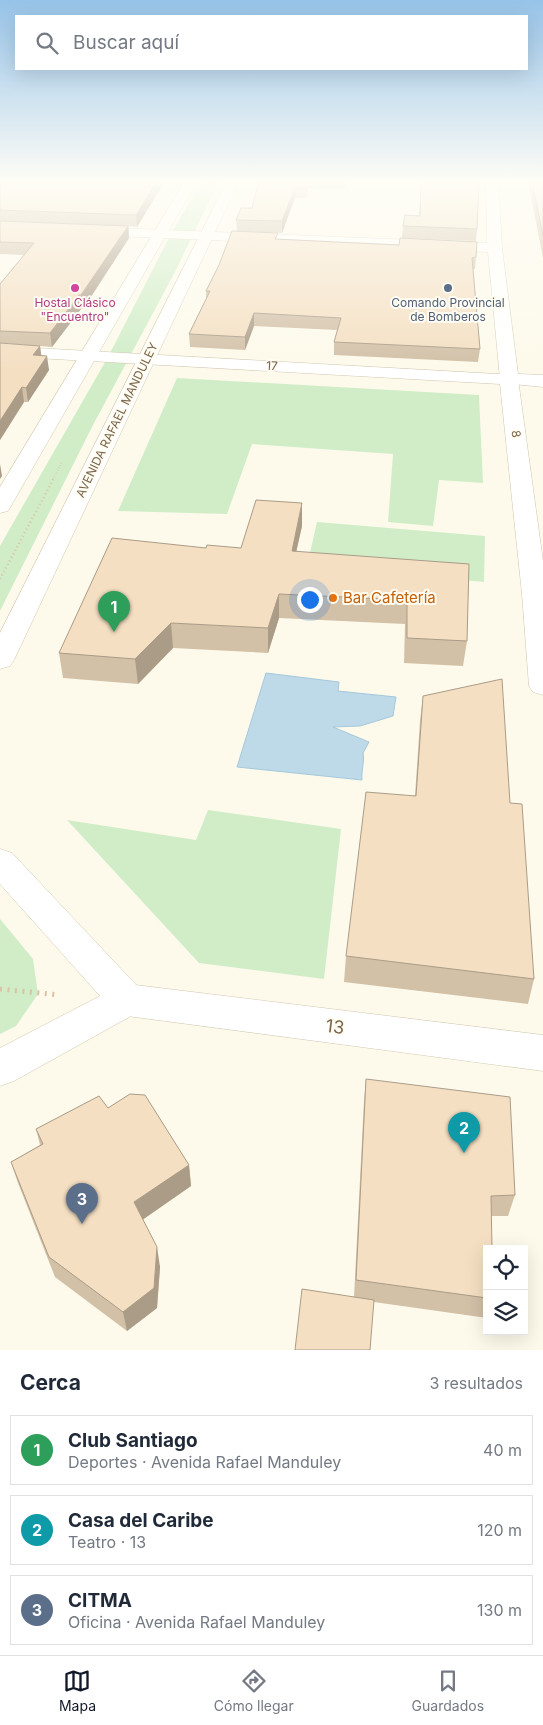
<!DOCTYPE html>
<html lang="es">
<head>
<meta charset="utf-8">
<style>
	:root { --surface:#fff; --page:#f2f2f3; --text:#1f2937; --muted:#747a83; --line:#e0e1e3; --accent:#111827 }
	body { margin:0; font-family:Inter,sans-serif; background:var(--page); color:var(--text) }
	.controls { position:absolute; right:15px; bottom:15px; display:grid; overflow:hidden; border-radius:0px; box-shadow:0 5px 20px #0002 }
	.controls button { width:45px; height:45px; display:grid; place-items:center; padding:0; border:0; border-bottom:1px solid var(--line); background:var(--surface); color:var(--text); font:25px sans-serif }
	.you { position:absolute; left:309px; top:599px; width:18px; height:18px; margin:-12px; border:4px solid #fff; border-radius:50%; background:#1a73e8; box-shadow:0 0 0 8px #1a73e833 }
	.badge { display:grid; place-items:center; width:32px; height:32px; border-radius:50%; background:var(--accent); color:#fff; font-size:16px; font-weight:700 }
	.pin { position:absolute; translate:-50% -41px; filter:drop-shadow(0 1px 2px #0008) }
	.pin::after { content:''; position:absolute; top:26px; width:18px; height:15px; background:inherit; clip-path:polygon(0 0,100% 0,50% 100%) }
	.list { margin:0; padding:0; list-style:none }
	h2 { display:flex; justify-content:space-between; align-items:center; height:65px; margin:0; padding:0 20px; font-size:21px }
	h2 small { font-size:16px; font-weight:400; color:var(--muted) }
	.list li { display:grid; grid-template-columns:32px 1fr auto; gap:15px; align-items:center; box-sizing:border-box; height:70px; margin:0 10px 10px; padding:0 10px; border:1px solid var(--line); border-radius:0px }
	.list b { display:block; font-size:19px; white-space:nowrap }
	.list p { margin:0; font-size:16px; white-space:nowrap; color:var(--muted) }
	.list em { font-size:16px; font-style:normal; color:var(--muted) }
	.icon { flex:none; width:28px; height:28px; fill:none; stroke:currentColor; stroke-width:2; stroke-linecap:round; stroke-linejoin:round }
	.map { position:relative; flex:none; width:543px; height:1350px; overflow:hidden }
	.search { position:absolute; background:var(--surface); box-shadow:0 5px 20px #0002; left:15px; right:15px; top:15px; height:55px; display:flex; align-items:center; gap:12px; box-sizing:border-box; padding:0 18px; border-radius:0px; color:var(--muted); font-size:19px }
	.sheet { height:305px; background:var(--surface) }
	nav { display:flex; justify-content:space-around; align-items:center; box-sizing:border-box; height:70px; border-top:1px solid var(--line); background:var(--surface); font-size:14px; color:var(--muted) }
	nav a { display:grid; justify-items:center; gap:2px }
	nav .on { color:var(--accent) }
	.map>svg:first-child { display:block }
	.green { fill:#d0edc8 }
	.water { fill:#bedae9; stroke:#a4c8db }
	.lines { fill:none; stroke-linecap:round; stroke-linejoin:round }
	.minor-casing { stroke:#d1c5af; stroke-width:1 }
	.tertiary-casing { stroke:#d1c5af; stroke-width:1 }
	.secondary-casing { stroke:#d5c6ad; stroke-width:1 }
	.path-far2 { stroke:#dac3a4; stroke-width:2; stroke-dasharray:0.5 2; stroke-linecap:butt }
	.path-far1 { stroke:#dac3a4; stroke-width:2.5; stroke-dasharray:1 3; stroke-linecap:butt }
	.path { stroke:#dac3a4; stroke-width:5; stroke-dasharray:2 5.5; stroke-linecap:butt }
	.minor { fill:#fff; fill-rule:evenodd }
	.tertiary { fill:#fff; fill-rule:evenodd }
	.secondary { fill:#fff; fill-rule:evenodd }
	.wall { fill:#d2c0a7 }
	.shaded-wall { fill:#ab9c88 }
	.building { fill:#f4dfc2; stroke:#ab9c88 }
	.hotel-dot { fill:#d1479c; stroke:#fffdf3; stroke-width:2 }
	.service-dot { fill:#5c6f8a; stroke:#fffdf3; stroke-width:2 }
	.food-dot { fill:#e8710a; stroke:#fffdf3; stroke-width:2 }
	.labels { text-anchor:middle; stroke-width:4; stroke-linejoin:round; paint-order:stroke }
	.far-hotel-label { font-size:12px; fill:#b23c85; stroke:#fffdf3 }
	.far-service-label { font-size:12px; fill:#4e5e75; stroke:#fffdf3 }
	.far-street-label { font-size:12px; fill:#7b664c; stroke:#fffdf3 }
	.food-label { font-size:15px; fill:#c56008; stroke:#fffdf3; text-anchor:start }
	.near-street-label { font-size:18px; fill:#7b664c; stroke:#fffdf3 }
</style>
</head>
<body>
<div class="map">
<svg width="543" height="1350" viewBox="0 0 543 1350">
	<rect width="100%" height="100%" fill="#fdfaeb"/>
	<!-- green -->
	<g class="green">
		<polygon points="202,181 219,181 175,272 93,425 0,611 0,546 108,357 171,234"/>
		<polygon points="177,378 479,395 483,483 439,480 433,526 388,522 393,454 252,444 227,514 118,511"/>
		<polygon points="317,522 485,536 484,582 307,566"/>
		<polygon points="208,810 341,829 324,979 199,963 67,820 196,840"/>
		<polygon points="0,919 33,959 38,994 16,1026 0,1034"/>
	</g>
	<!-- water -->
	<path class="water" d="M266,673l73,9 -1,9 58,6 -3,19 -33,10 -27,1 36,15 -6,11c2,7 -2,18 -1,27l-125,-13z"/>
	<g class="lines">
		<defs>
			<g id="minor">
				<polygon points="486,181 498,181 502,248 518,374 543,375 543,387 502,383 500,379 488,252 92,235 87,234 85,231 87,228 92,227 487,243"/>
				<polygon points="127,984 543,1035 543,1071 127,1016 114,1011 108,1000 114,989"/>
			</g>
			<polygon id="tertiary" points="0,346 516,375 518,379 543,561 543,695 533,692 529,686 522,594 500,384 0,356"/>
			<g id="secondary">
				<polygon points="185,181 197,181 11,506 8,511 0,513 0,487"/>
				<polygon points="227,181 239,181 14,660 10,666 0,669 0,633"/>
				<polygon points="0,849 12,853 140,989 146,1000 140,1011 14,1081 0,1086 0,1048 100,996 0,884"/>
			</g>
		</defs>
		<!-- minor casing -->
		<use href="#minor" class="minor-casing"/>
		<!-- tertiary casing -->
		<use href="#tertiary" class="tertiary-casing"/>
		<!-- secondary casing -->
		<use href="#secondary" class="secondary-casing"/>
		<!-- path-far2 -->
		<polyline class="path-far2" points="53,479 62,462"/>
		<!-- path-far1 -->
		<polyline class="path-far1" points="0,579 54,478"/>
		<!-- path -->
		<polyline class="path" points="0,989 59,995"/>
		<!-- minor -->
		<use href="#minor" class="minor"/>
		<!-- tertiary -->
		<use href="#tertiary" class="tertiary"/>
		<!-- secondary -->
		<use href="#secondary" class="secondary"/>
	</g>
	<!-- wall -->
	<g class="wall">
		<polygon points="0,181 165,181 137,227 129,226 129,238 83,309 81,309 52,347 40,346 41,356 49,370 28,402 24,402 0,440 0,284 24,255 0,254"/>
		<polygon points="259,181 347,181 345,189 308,188 306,198 295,198 282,233 237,231 236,220 252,208"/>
		<polygon points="421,181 479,181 477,229 476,241 402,238 403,226 419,216"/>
		<polygon points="528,181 543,181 543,258"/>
		<polygon points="278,239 476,257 475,269 473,269 480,349 478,362 334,355 334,342 337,330 254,326 245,350 190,347 189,334 206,299 206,291"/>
		<polygon points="302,526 296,552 469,564 467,641 463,666 404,663 405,624 279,618 268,653 173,648 138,684 63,678 59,653 206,548 241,548"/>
		<polygon points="423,696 510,803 534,979 528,1004 344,982 346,956 415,796 420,721"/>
		<polygon points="366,1079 515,1195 508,1216 491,1216 487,1249 487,1318 374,1302 354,1297 364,1101"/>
		<polygon points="108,1108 189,1165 191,1186 143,1219 160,1267 157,1308 127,1331 55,1277 18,1183 11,1162 40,1145 36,1129"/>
	</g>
	<!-- shaded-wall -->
	<g class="shaded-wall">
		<polygon points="157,181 165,181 137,227 136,215"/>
		<polygon points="308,181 308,188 306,198 307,188"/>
		<polygon points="295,187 295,198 282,233 282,221"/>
		<polygon points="128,226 129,238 83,309 81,295"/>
		<polygon points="79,295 81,309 52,347 50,333"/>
		<polygon points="254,313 254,326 245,350 245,337"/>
		<polygon points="40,346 42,360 33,355"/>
		<polygon points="47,356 49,370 28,402 26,388"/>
		<polygon points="22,387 24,402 0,440 0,421"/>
		<polygon points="0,464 2,476 0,479"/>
		<polygon points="302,503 302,526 291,575 292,551"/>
		<polygon points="279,594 279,618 268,653 268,628"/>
		<polygon points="171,623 173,648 138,684 135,659"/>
		<polygon points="189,1165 191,1186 138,1223 134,1202"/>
		<polygon points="157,1247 160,1267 157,1308 127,1331 123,1312"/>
	</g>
	<!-- building -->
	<g class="building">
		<polygon points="0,181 157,181 136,215 0,210"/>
		<polygon points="259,181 308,181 307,188 295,187 282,221 236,220 241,208 252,208"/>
		<polygon points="421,181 479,181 477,229 403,226 405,215 420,216"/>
		<polygon points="532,181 543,181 543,236"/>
		<polygon points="0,221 128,226 81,295 79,295 50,333 0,331 0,284 34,243 0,242"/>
		<polygon points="232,231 278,233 275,239 399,245 400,238 477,242 476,257 472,258 480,349 334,342 341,318 254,313 245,337 189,334 210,291 206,291 219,265"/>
		<polygon points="0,343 40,346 33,355 47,356 26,388 22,387 0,421"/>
		<polygon points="256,500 302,503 292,551 469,564 467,641 407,638 407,600 279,594 268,628 171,623 135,659 59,653 112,538 206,548 207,545 241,548"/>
		<polygon points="502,679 510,803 522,804 534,979 346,956 366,792 416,796 423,696"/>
		<polygon points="366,1079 510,1097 515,1195 491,1196 492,1249 487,1249 487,1298 356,1280"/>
		<polygon points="130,1094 145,1095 189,1165 134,1202 157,1247 154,1288 123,1312 49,1257 11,1162 43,1144 36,1129 99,1096 108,1108"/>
		<polygon points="302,1289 374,1300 370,1350 295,1350"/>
	</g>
	<!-- sky -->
	<linearGradient id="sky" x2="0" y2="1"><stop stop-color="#97c3e8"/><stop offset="0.49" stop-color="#fefdf6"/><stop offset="1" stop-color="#fefdf6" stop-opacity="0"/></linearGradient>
	<rect width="543" height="370" fill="url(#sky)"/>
	<!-- markers -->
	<circle class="hotel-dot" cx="75" cy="288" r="5"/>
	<circle class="service-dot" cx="448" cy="288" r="5"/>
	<circle class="food-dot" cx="333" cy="598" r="5"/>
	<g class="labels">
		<!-- far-hotel labels -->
		<g class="far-hotel-label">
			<text x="75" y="307">Hostal Clásico<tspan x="75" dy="14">"Encuentro"</tspan></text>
		</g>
		<!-- far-service labels -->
		<g class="far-service-label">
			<text x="448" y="307">Comando Provincial<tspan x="448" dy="14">de Bomberos</tspan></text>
		</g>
		<!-- far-street labels -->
		<g class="far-street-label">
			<text transform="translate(272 366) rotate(3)" y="4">17</text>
			<text transform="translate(117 420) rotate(-64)" y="4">AVENIDA RAFAEL MANDULEY</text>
			<text transform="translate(516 434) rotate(83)" y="4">8</text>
		</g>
		<!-- food labels -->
		<g class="food-label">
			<text x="343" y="603">Bar Cafetería</text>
		</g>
		<!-- near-street labels -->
		<g class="near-street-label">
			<text transform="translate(335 1027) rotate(7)" y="6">13</text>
		</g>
	</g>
</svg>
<div class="controls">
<button><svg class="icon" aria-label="locate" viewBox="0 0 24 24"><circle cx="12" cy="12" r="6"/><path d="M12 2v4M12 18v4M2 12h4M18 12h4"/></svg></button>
<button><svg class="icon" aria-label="layers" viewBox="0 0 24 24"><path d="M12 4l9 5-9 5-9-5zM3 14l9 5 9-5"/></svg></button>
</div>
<div class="you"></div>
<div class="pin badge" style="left:114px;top:632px;background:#2e9e5b">1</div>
<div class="pin badge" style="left:464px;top:1153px;background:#0f9aa8">2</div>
<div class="pin badge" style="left:82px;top:1224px;background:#5c6f8a">3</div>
<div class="search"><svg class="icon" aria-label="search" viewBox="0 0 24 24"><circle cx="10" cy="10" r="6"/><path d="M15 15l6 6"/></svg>Buscar aquí</div>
</div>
<section class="sheet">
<h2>Cerca<small>3 resultados</small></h2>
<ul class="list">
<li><span class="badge" style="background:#2e9e5b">1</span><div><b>Club Santiago</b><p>Deportes · Avenida Rafael Manduley</p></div><em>40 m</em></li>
<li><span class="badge" style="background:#0f9aa8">2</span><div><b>Casa del Caribe</b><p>Teatro · 13</p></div><em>120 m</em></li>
<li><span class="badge" style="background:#5c6f8a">3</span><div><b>CITMA</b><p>Oficina · Avenida Rafael Manduley</p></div><em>130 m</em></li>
</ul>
</section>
<nav>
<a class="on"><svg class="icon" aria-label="map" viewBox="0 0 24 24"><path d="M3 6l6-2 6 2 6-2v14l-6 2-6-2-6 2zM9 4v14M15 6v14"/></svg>Mapa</a>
<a><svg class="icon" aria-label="directions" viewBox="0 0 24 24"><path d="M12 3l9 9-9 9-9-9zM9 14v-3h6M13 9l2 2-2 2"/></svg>Cómo llegar</a>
<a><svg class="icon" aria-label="saved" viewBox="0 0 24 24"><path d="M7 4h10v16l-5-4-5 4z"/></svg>Guardados</a>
</nav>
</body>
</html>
